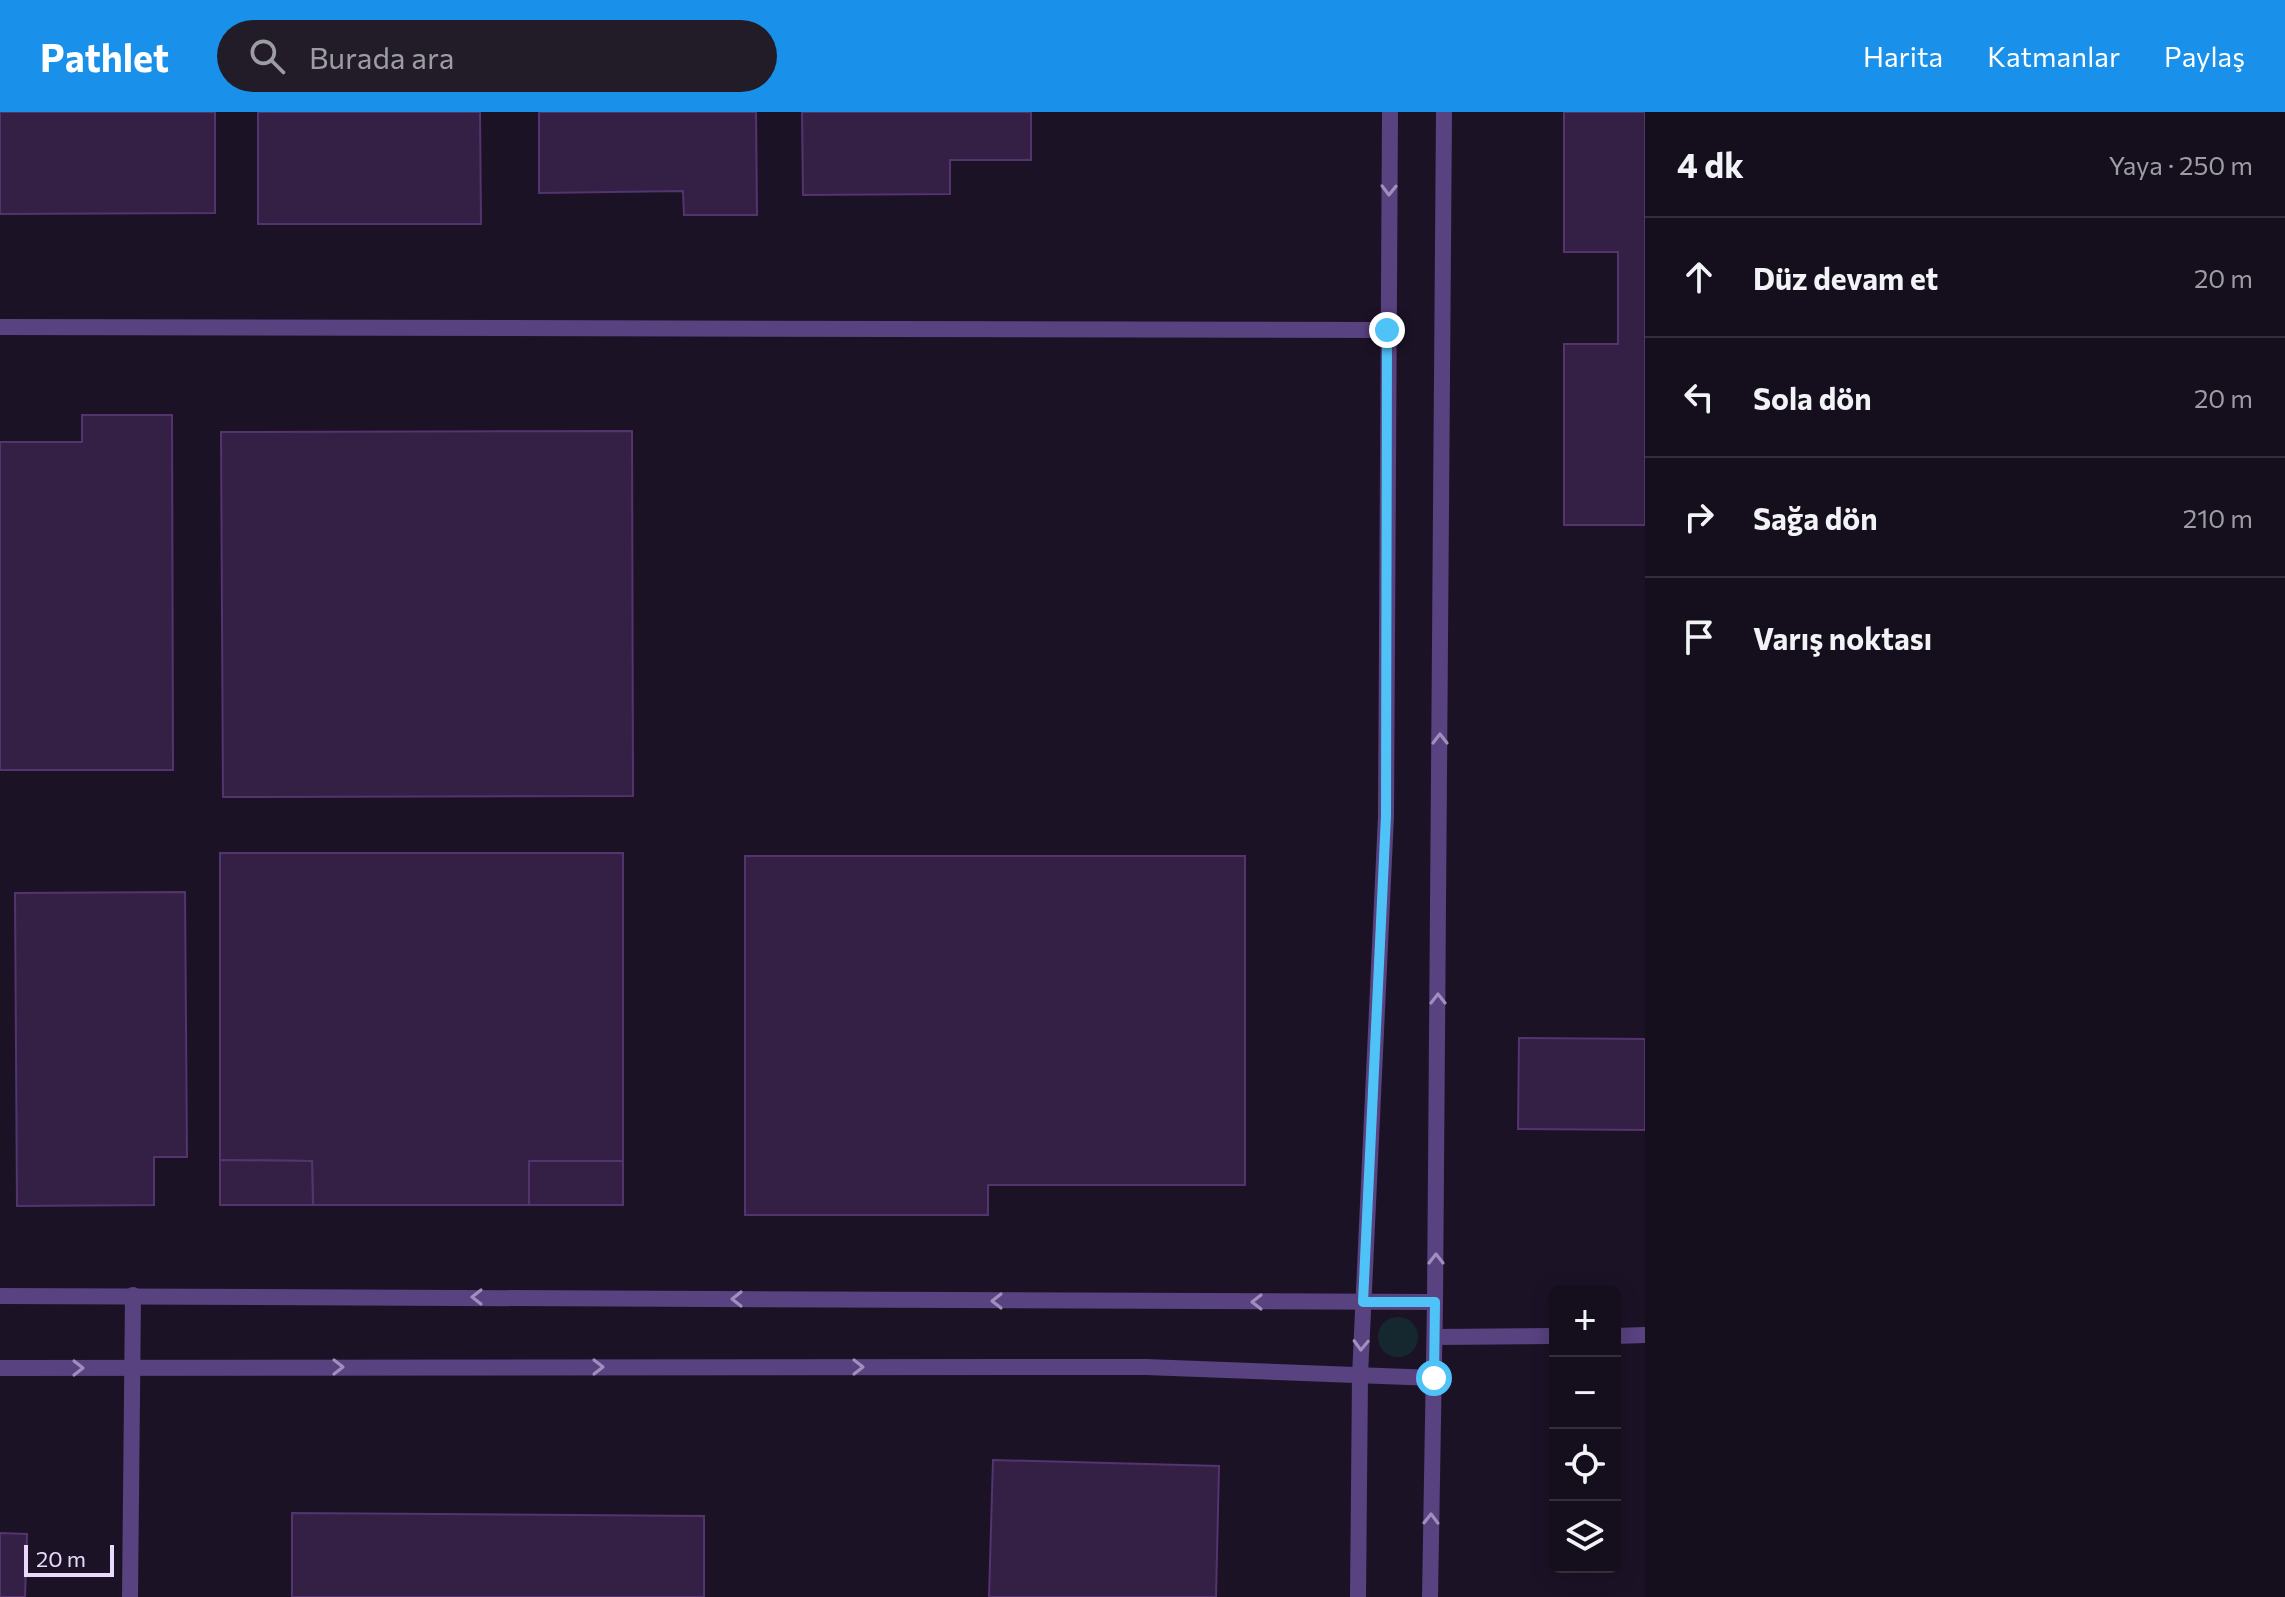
<!DOCTYPE html>
<html lang="tr">
<head>
<meta charset="utf-8">
<style>
	:root { --surface:#150e1c; --page:#221c29; --text:#f1f3f6; --muted:#9d9ca3; --line:#342e3b; --accent:#1990e9 }
	body { margin:0; font-family:Commissioner,sans-serif; background:var(--page); color:var(--text) }
	.controls { position:absolute; right:24px; bottom:24px; display:grid; overflow:hidden; border-radius:12px; box-shadow:0 4px 20px #0003 }
	.controls button { width:72px; height:72px; display:grid; place-items:center; padding:0; border:0; border-bottom:2px solid var(--line); background:var(--surface); color:var(--text); font:40px sans-serif }
	.scale { position:absolute; left:24px; bottom:20px; width:90px; box-sizing:border-box; padding-left:8px; border:4px solid #e9dafb; border-top:0; font-size:22px; line-height:28px; white-space:nowrap; color:#e9dafb; -webkit-text-stroke:6px #1c1226; paint-order:stroke }
	.stop { position:absolute; width:24px; height:24px; margin:-18px; border:6px solid #4fc3f7; border-radius:50%; background:#fff }
	.stop.end { background:#4fc3f7; border-color:#fff; box-shadow:0 2px 8px #0008 }
	.list { margin:0; padding:0; list-style:none }
	h2 { display:flex; justify-content:space-between; align-items:center; height:104px; margin:0; padding:0 32px; font-size:34px }
	h2 small { font-size:26px; font-weight:400; color:var(--muted) }
	.list li { display:grid; grid-template-columns:52px 1fr auto; gap:24px; align-items:center; box-sizing:border-box; height:120px; padding:0 32px; border-top:2px solid var(--line) }
	.list b { display:block; font-size:30px; white-space:nowrap }
	.list em { font-size:26px; font-style:normal; color:var(--muted) }
	.icon { flex:none; width:44px; height:44px; fill:none; stroke:currentColor; stroke-width:2; stroke-linecap:round; stroke-linejoin:round }
	.map { position:relative; flex:none; width:1645px; height:1485px; overflow:hidden }
	header { display:flex; align-items:center; gap:48px; box-sizing:border-box; height:112px; padding:0 40px; background:var(--accent); color:#fff }
	header strong { font-size:38px }
	nav { display:flex; gap:44px; margin-inline-start:auto; font-size:28px }
	.search { width:560px; height:72px; background:var(--page); display:flex; align-items:center; gap:20px; box-sizing:border-box; padding:0 28px; border-radius:44px; color:var(--muted); font-size:30px }
	main { display:flex }
	aside { flex:1; background:var(--surface) }
	.map>svg:first-child { display:block }
	.green { fill:#16282f }
	.building { fill:#342045; stroke:#53346f; stroke-width:2 }
	.lines { fill:none; stroke-linecap:round; stroke-linejoin:round }
	.minor { stroke:#594280; stroke-width:16 }
	.tertiary { stroke:#594280; stroke-width:16 }
	.oneway { stroke:#a18ebe }
	.route { stroke:#4fc3f7; stroke-width:10 }
</style>
</head>
<body>
<header>
<strong>Pathlet</strong>
<div class="search"><svg class="icon" aria-label="search" viewBox="0 0 24 24"><circle cx="10" cy="10" r="6"/><path d="M15 15l6 6"/></svg>Burada ara</div>
<nav><a>Harita</a><a>Katmanlar</a><a>Paylaş</a></nav>
</header>
<main>
<div class="map">
<svg width="1645" height="1485" viewBox="0 0 1645 1485">
	<rect width="100%" height="100%" fill="#1c1226"/>
	<!-- green -->
	<circle class="green" cx="1398" cy="1225" r="20"/>
	<!-- building -->
	<g class="building">
		<polygon points="0,0 215,0 215,101 0,102"/>
		<polygon points="258,0 480,0 481,112 258,112"/>
		<polygon points="539,0 756,0 757,103 684,103 683,79 539,81"/>
		<polygon points="802,0 1031,0 1031,48 950,48 950,82 803,83"/>
		<polygon points="1564,0 1645,0 1645,413 1564,413 1564,232 1618,232 1618,140 1564,140"/>
		<polygon points="82,303 172,303 173,658 0,658 0,330 82,330"/>
		<polygon points="632,319 633,684 223,685 221,320"/>
		<polygon points="220,741 623,741 623,1049 529,1049 529,1093 313,1093 312,1049 220,1048"/>
		<polygon points="745,744 1245,744 1245,1073 988,1073 988,1103 745,1103"/>
		<polygon points="185,780 187,1045 154,1045 154,1093 17,1094 15,781"/>
		<polygon points="1519,926 1645,927 1645,1018 1518,1017"/>
		<polygon points="220,1048 312,1049 313,1093 220,1093"/>
		<rect x="529" y="1049" width="94" height="44"/>
		<polygon points="993,1348 1219,1354 1216,1485 989,1485"/>
		<polygon points="292,1401 704,1404 704,1485 292,1485"/>
		<polygon points="0,1421 27,1422 25,1485 0,1485"/>
	</g>
	<g class="lines">
		<!-- minor -->
		<g class="minor">
			<polyline points="0,215 1387,218"/>
			<polyline points="0,1184 1435,1190"/>
			<polyline points="1615,1224 1645,1223"/>
			<polyline points="1435,1225 1555,1224"/>
			<polyline points="0,1256 1146,1255 1434,1266"/>
			<polyline points="130,1485 133,1183"/>
		</g>
		<!-- tertiary -->
		<g class="tertiary">
			<polyline points="1358,1485 1360,1264 1386,704 1390,0"/>
			<polyline points="1430,1485 1435,1190 1444,0"/>
		</g>
	</g>
	<!-- one-way arrows -->
	<defs><path id="oneway-chevron" d="M-2-3.5L2.5 0L-2 3.5" fill="none" stroke-width="1.6" stroke-linecap="round" stroke-linejoin="round" transform="scale(2)"/></defs>
	<g class="oneway">
		<use href="#oneway-chevron" transform="translate(1389 78) rotate(91)"/>
		<use href="#oneway-chevron" transform="translate(1440 627) rotate(-90)"/>
		<use href="#oneway-chevron" transform="translate(1438 887) rotate(-90)"/>
		<use href="#oneway-chevron" transform="translate(1436 1147) rotate(-90)"/>
		<use href="#oneway-chevron" transform="translate(477 1185) rotate(-180)"/>
		<use href="#oneway-chevron" transform="translate(737 1187) rotate(-180)"/>
		<use href="#oneway-chevron" transform="translate(997 1189) rotate(-180)"/>
		<use href="#oneway-chevron" transform="translate(1257 1190) rotate(-180)"/>
		<use href="#oneway-chevron" transform="translate(1361 1233) rotate(92)"/>
		<use href="#oneway-chevron" transform="translate(338 1255)"/>
		<use href="#oneway-chevron" transform="translate(598 1255)"/>
		<use href="#oneway-chevron" transform="translate(858 1255)"/>
		<use href="#oneway-chevron" transform="translate(78 1256)"/>
		<use href="#oneway-chevron" transform="translate(1431 1407) rotate(-89)"/>
	</g>
	<g class="lines">
		<!-- route -->
		<polyline class="route" points="1387,218 1386,704 1363,1190 1435,1190 1434,1266"/>
	</g>
</svg>
<div class="controls">
<button>+</button>
<button>−</button>
<button><svg class="icon" aria-label="locate" viewBox="0 0 24 24"><circle cx="12" cy="12" r="6"/><path d="M12 2v4M12 18v4M2 12h4M18 12h4"/></svg></button>
<button><svg class="icon" aria-label="layers" viewBox="0 0 24 24"><path d="M12 4l9 5-9 5-9-5zM3 14l9 5 9-5"/></svg></button>
</div>
<div class="scale">20 m</div>
<div class="stop" style="left:1434px;top:1266px"></div>
<div class="stop end" style="left:1387px;top:218px"></div>
</div>
<aside>
<h2>4 dk<small>Yaya · 250 m</small></h2>
<ul class="list">
<li><svg class="icon" aria-label="ahead" viewBox="0 0 24 24"><path d="M12 20V5M6 11l6-6 6 6"/></svg><div><b>Düz devam et</b></div><em>20 m</em></li>
<li><svg class="icon" aria-label="left" viewBox="0 0 24 24"><path d="M17 20v-9H6M10 6l-5 5 5 5"/></svg><div><b>Sola dön</b></div><em>20 m</em></li>
<li><svg class="icon" aria-label="right" viewBox="0 0 24 24"><path d="M7 20v-9h11M14 6l5 5-5 5"/></svg><div><b>Sağa dön</b></div><em>210 m</em></li>
<li><svg class="icon" aria-label="arrive" viewBox="0 0 24 24"><path d="M6 21V4h12l-3 4 3 4H6"/></svg><div><b>Varış noktası</b></div></li>
</ul>
</aside>
</main>
</body>
</html>
